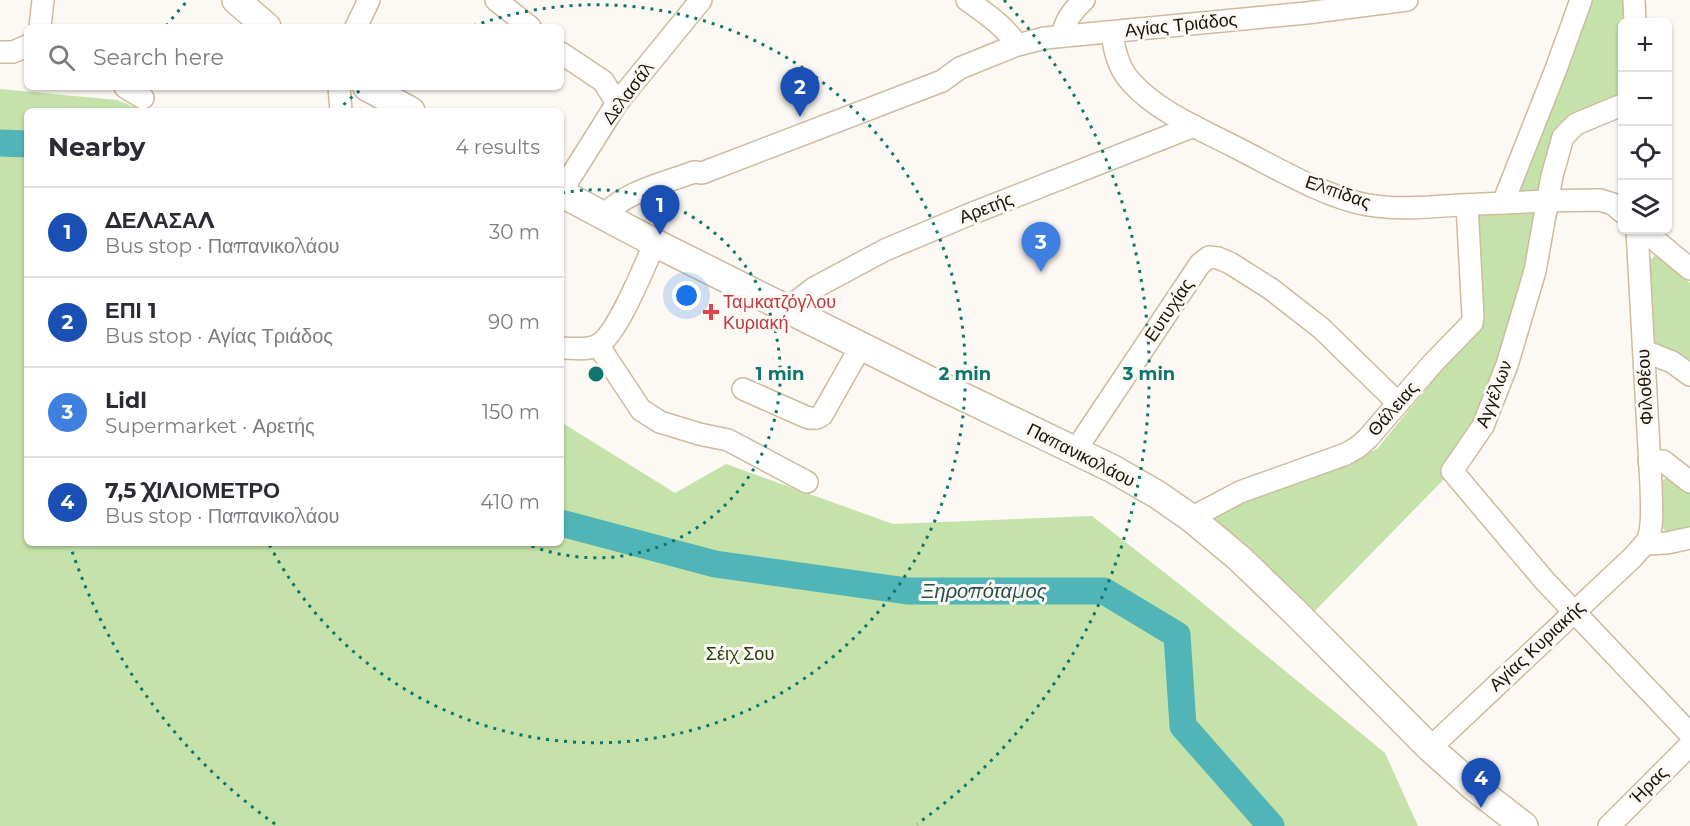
<!DOCTYPE html>
<html lang="en">
<head>
<meta charset="utf-8">
<style>
	:root { --surface:#fff; --page:#f2f2f3; --text:#2b2b33; --muted:#7c7c81; --line:#e1e1e2; --accent:#2563eb }
	body { margin:0; font-family:Montserrat,sans-serif; background:var(--page); color:var(--text) }
	.controls { position:absolute; right:18px; top:18px; display:grid; overflow:hidden; border-radius:9px; box-shadow:0 2px 4px #0004 }
	.controls button { width:54px; height:54px; display:grid; place-items:center; padding:0; border:0; border-bottom:2px solid var(--line); background:var(--surface); color:var(--text); font:30px sans-serif }
	.you { position:absolute; left:687px; top:296px; width:21px; height:21px; margin:-15px; border:4px solid #fff; border-radius:50%; background:#1a73e8; box-shadow:0 0 0 9px #1a73e833 }
	.badge { display:grid; place-items:center; width:39px; height:39px; border-radius:50%; background:var(--accent); color:#fff; font-size:20px; font-weight:700 }
	.pin { position:absolute; translate:-50% -50px; filter:drop-shadow(0 2px 3px #0008) }
	.pin::after { content:''; position:absolute; top:32px; width:21px; height:18px; background:inherit; clip-path:polygon(0 0,100% 0,50% 100%) }
	.list { margin:0; padding:0; list-style:none }
	h2 { display:flex; justify-content:space-between; align-items:center; height:78px; margin:0; padding:0 24px; font-size:26px }
	h2 small { font-size:20px; font-weight:400; color:var(--muted) }
	.list li { display:grid; grid-template-columns:39px 1fr auto; gap:18px; align-items:center; box-sizing:border-box; height:90px; padding:0 24px; border-top:2px solid var(--line) }
	.list b { display:block; font-size:22px; white-space:nowrap }
	.list p { margin:0; font-size:20px; white-space:nowrap; color:var(--muted) }
	.list em { font-size:20px; font-style:normal; color:var(--muted) }
	.icon { flex:none; width:33px; height:33px; fill:none; stroke:currentColor; stroke-width:2; stroke-linecap:round; stroke-linejoin:round }
	.map { position:relative; flex:none; width:1690px; height:826px; overflow:hidden }
	.search { position:absolute; background:var(--surface); box-shadow:0 2px 4px #0004; left:24px; top:24px; width:540px; height:66px; display:flex; align-items:center; gap:15px; box-sizing:border-box; padding:0 21px; border-radius:9px; color:var(--muted); font-size:22px }
	.panel { position:absolute; background:var(--surface); box-shadow:0 2px 4px #0004; left:24px; top:108px; width:540px; height:438px; border-radius:9px }
	.map>svg:first-child { display:block }
	.green { fill:#c4e2a9 }
	.lines { fill:none; stroke-linecap:round; stroke-linejoin:round }
	.river { stroke:#51b5b8; stroke-width:27 }
	.minor-casing { stroke:#cebb9f; stroke-width:24 }
	.major-casing { stroke:#cebb9f; stroke-width:30 }
	.minor { stroke:#fff; stroke-width:21 }
	.major { stroke:#fff; stroke-width:27 }
	.ring { fill:none; stroke:#0f766e; stroke-width:3; stroke-dasharray:3 6 }
	.health-dot { fill:#e0444e; stroke:#fcf8f3; stroke-width:2 }
	.labels { text-anchor:middle; stroke-width:6; stroke-linejoin:round; paint-order:stroke }
	.street-label { font-size:18px; fill:#1a1309; stroke:#fcf8f3 }
	.health-label { font-size:18px; fill:#be3a42; stroke:#fcf8f3; text-anchor:start }
	.park-label { font-size:18px; fill:#273c0f; stroke:#fcf8f3 }
	.water-label { font-size:20px; font-style:italic; fill:#235051; stroke:#fcf8f3 }
	.centre { fill:#0f766e; stroke:#fcf8f3; stroke-width:3 }
	.ring-label { font-size:18px; text-anchor:middle; font-weight:bold; fill:#0f766e; stroke:#fcf8f3; stroke-width:6; stroke-linejoin:round; paint-order:stroke }
</style>
</head>
<body>
<div class="map">
<svg width="1690" height="826" viewBox="0 0 1690 826">
	<rect width="100%" height="100%" fill="#fcf8f3"/>
	<!-- green -->
	<g class="green">
		<polygon points="1588,0 1626,0 1625,22 1622,22 1622,94 1606,103 1567,119 1499,370 1452,471 1311,615 1203,518 1214,513 1342,465 1377,449 1471,334 1471,216 1503,213"/>
		<polygon points="0,89 117,100 144,111 27,111 27,543 561,543 561,422 675,493 726,464 893,524 1092,516 1183,587 1385,753 1418,826 0,826"/>
		<polygon points="1657,254 1690,283 1690,370 1652,345 1648,262"/>
		<polygon points="1667,478 1673,478 1690,493 1690,530 1669,535 1657,522 1661,481"/>
	</g>
	<g class="lines">
		<!-- river -->
		<g class="river">
			<polyline points="0,143 27,144"/>
			<polyline points="561,523 715,564 907,591 1104,591 1177,635 1183,726 1271,826"/>
		</g>
		<defs>
			<g id="minor">
				<polyline points="496,0 530,27"/>
				<path d="M967,0c18,13 38,26 50,45"/>
				<polyline points="1634,0 1635,22"/>
				<polyline points="40,27 43,0"/>
				<polyline points="356,27 369,0"/>
				<path d="M1112,32c2,18 6,36 19,50 27,30 69,47 104,65 40,20 89,50 133,58 30,5 61,2 91,0 47,-2 94,-5 141,-5l13,4 9,8"/>
				<path d="M1062,36c3,-15 10,-25 22,-36"/>
				<polyline points="0,52 13,52 27,46"/>
				<polyline points="561,53 603,81 617,103"/>
				<polyline points="125,87 143,98"/>
				<polyline points="339,87 341,111"/>
				<polyline points="1622,105 1576,124 1563,137 1552,176 1535,271 1507,365 1483,426 1452,471 1544,580 1690,734"/>
				<polyline points="561,192 617,103 701,0"/>
				<polyline points="1503,203 1556,69 1581,0"/>
				<path d="M605,216c15,-23 63,-34 89,-44l8,1 240,-92 18,-13 57,-23 28,-7 261,-25 101,-13"/>
				<polyline points="1643,230 1690,269"/>
				<polyline points="788,308 814,288 885,250 968,215 1194,126"/>
				<polyline points="598,345 641,410 660,422 699,434 728,440 807,482"/>
				<path d="M561,348c12,0 26,3 37,-3 20,-11 46,-79 57,-102"/>
				<polyline points="1644,351 1672,362 1690,375"/>
				<path d="M743,389l63,28c6,2 11,2 16,-2l39,-69"/>
				<polyline points="1075,451 1200,264 1209,257 1218,258 1230,263 1271,289 1321,328 1398,403"/>
				<polyline points="1649,461 1663,461 1690,482"/>
				<polyline points="1191,518 1240,492 1346,454 1358,447 1368,438 1433,363 1469,326 1472,323 1473,316 1467,205"/>
				<polyline points="1645,544 1667,543 1690,538"/>
				<path d="M1430,748l202,-190c5,-6 12,-12 16,-19 6,-15 3,-38 3,-54l-14,-255"/>
				<polyline points="1609,826 1690,745"/>
			</g>
			<g id="major">
				<polyline points="236,0 267,27"/>
				<polyline points="367,87 411,111"/>
				<polyline points="561,193 655,243 943,387 1113,469 1158,495 1191,518 1239,558 1295,612 1430,748 1475,788 1524,826"/>
			</g>
		</defs>
		<!-- minor casing -->
		<use href="#minor" class="minor-casing"/>
		<!-- major casing -->
		<use href="#major" class="major-casing"/>
		<!-- minor -->
		<use href="#minor" class="minor"/>
		<!-- major -->
		<use href="#major" class="major"/>
	</g>
	<!-- distance rings -->
	<g class="ring">
		<path d="M562 193A184 184 0 1 1 524 543"/>
		<path d="M337 111A369 369 0 0 1 364 87M473 26A369 369 0 1 1 269 544"/>
		<path d="M275 824A553 553 0 0 1 70 545M166 26A553 553 0 0 1 188 0M1004 0A553 553 0 0 1 917 824"/>
	</g>
	<!-- markers -->
	<path class="health-dot" d="M708 303h6v6h6v6h-6v6h-6v-6h-6v-6h6z"/>
	<g class="labels">
		<!-- street labels -->
		<g class="street-label">
			<text transform="translate(1181 25) rotate(-6)" y="6">Αγίας Τριάδος</text>
			<text transform="translate(628 93) rotate(-53)" y="6">Δελασάλ</text>
			<text transform="translate(1338 192) rotate(19)" y="6">Ελπίδας</text>
			<text transform="translate(986 208) rotate(-21)" y="6">Αρετής</text>
			<text transform="translate(1169 310) rotate(-56)" y="6">Ευτυχίας</text>
			<text transform="translate(1645 387) rotate(-93)" y="6">Φιλοθέου</text>
			<text transform="translate(1494 394) rotate(-69)" y="6">Αγγέλων</text>
			<text transform="translate(1393 409) rotate(-49)" y="6">Θάλειας</text>
			<text transform="translate(1081 455) rotate(27)" y="6">Παπανικολάου</text>
			<text transform="translate(1537 646) rotate(-43)" y="6">Αγίας Κυριακής</text>
			<text transform="translate(1649 785) rotate(-45)" y="6">Ήρας</text>
		</g>
		<!-- health labels -->
		<g class="health-label">
			<text x="723" y="308">Ταμκατζόγλου<tspan x="723" dy="21">Κυριακή</tspan></text>
		</g>
		<!-- park labels -->
		<g class="park-label">
			<text x="740" y="660">Σέιχ Σου</text>
		</g>
		<!-- water labels -->
		<g class="water-label">
			<text x="984" y="598">Ξηροπόταμος</text>
		</g>
	</g>
	<circle cx="596" cy="374" r="9" class="centre"/>
	<g class="ring-label">
		<text x="780" y="380">1 min</text>
		<text x="965" y="380">2 min</text>
		<text x="1149" y="380">3 min</text>
	</g>
</svg>
<div class="controls">
<button>+</button>
<button>−</button>
<button><svg class="icon" aria-label="locate" viewBox="0 0 24 24"><circle cx="12" cy="12" r="6"/><path d="M12 2v4M12 18v4M2 12h4M18 12h4"/></svg></button>
<button><svg class="icon" aria-label="layers" viewBox="0 0 24 24"><path d="M12 4l9 5-9 5-9-5zM3 14l9 5 9-5"/></svg></button>
</div>
<div class="you"></div>
<div class="pin badge" style="left:660px;top:235px;background:#1a4fb4">1</div>
<div class="pin badge" style="left:800px;top:117px;background:#1a4fb4">2</div>
<div class="pin badge" style="left:1041px;top:272px;background:#3f7fe0">3</div>
<div class="pin badge" style="left:1481px;top:808px;background:#1a4fb4">4</div>
<div class="search"><svg class="icon" aria-label="search" viewBox="0 0 24 24"><circle cx="10" cy="10" r="6"/><path d="M15 15l6 6"/></svg>Search here</div>
<section class="panel">
<h2>Nearby<small>4 results</small></h2>
<ul class="list">
<li><span class="badge" style="background:#1a4fb4">1</span><div><b>ΔΕΛΑΣΑΛ</b><p>Bus stop · Παπανικολάου</p></div><em>30 m</em></li>
<li><span class="badge" style="background:#1a4fb4">2</span><div><b>ΕΠΙ 1</b><p>Bus stop · Αγίας Τριάδος</p></div><em>90 m</em></li>
<li><span class="badge" style="background:#3f7fe0">3</span><div><b>Lidl</b><p>Supermarket · Αρετής</p></div><em>150 m</em></li>
<li><span class="badge" style="background:#1a4fb4">4</span><div><b>7,5 ΧΙΛΙΟΜΕΤΡΟ</b><p>Bus stop · Παπανικολάου</p></div><em>410 m</em></li>
</ul>
</section>
</div>
</body>
</html>
